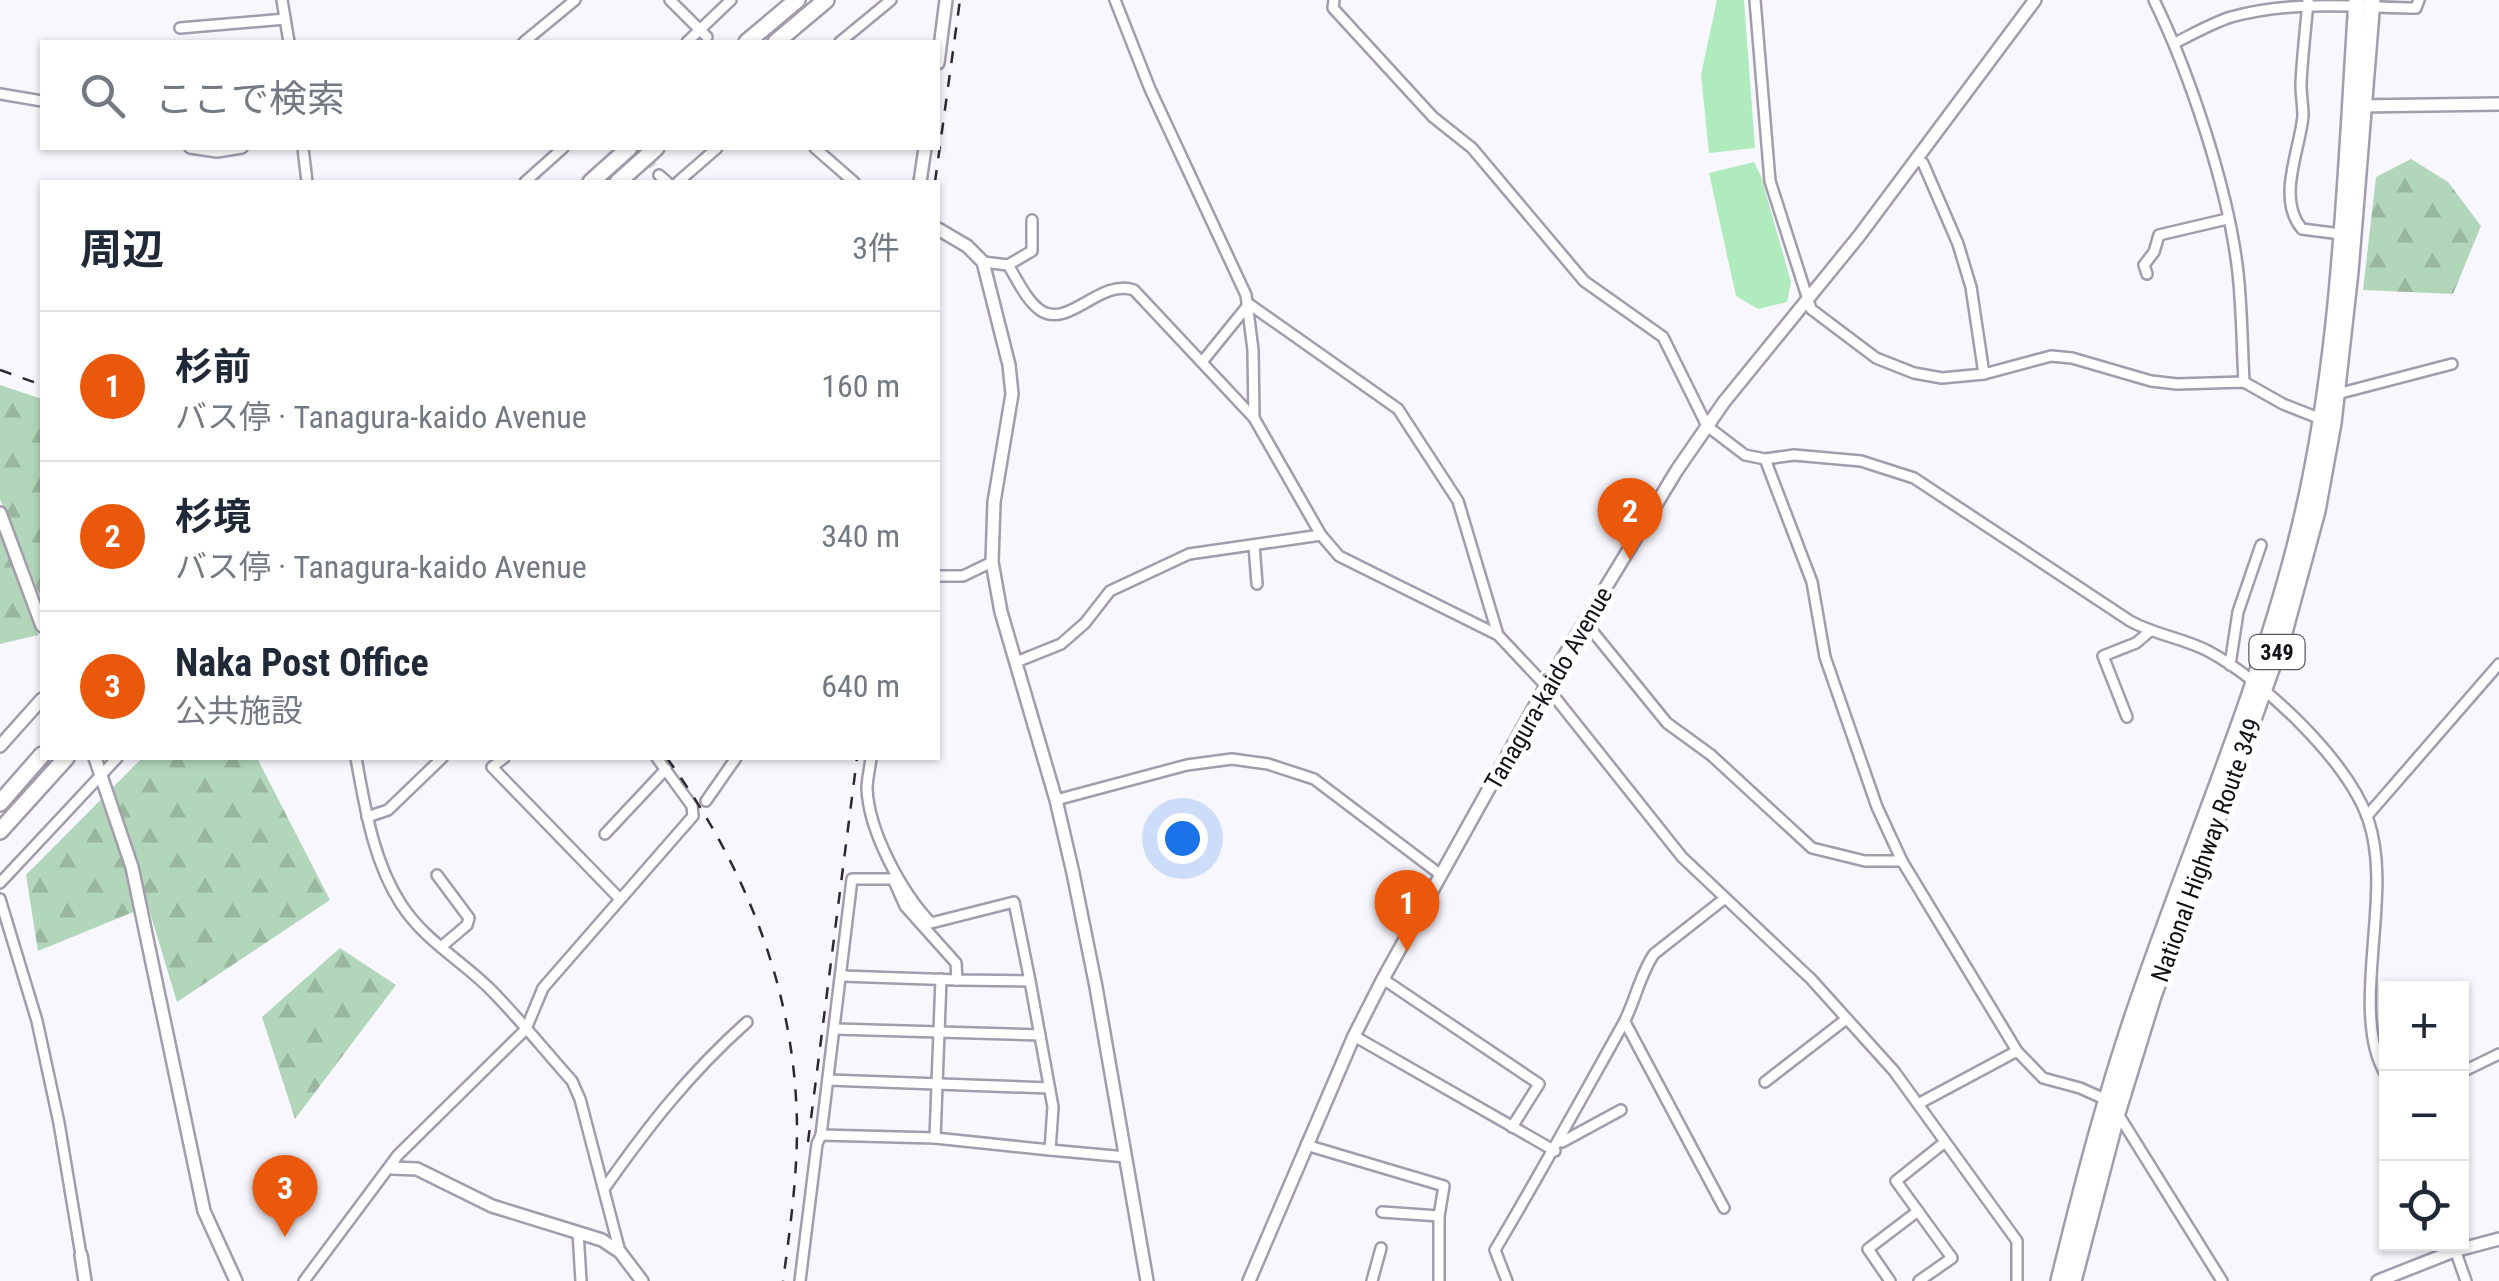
<!DOCTYPE html>
<html lang="ja">
<head>
<meta charset="utf-8">
<style>
	:root { --surface:#fff; --page:#f6f6f7; --text:#1f2937; --muted:#747a83; --line:#e0e1e3; --accent:#ea580c }
	body { margin:0; font-family:"Roboto Condensed","Noto Sans JP",sans-serif; background:var(--page); color:var(--text) }
	.controls { position:absolute; right:30px; bottom:30px; display:grid; overflow:hidden; border-radius:0px; box-shadow:0 2px 8px #0004 }
	.controls button { width:90px; height:90px; display:grid; place-items:center; padding:0; border:0; border-bottom:2px solid var(--line); background:var(--surface); color:var(--text); font:50px sans-serif }
	.you { position:absolute; left:1182px; top:838px; width:35px; height:35px; margin:-25px; border:8px solid #fff; border-radius:50%; background:#1a73e8; box-shadow:0 0 0 15px #1a73e833 }
	.badge { display:grid; place-items:center; width:65px; height:65px; border-radius:50%; background:var(--accent); color:#fff; font-size:32px; font-weight:700 }
	.pin { position:absolute; translate:-50% -82px; filter:drop-shadow(0 2px 5px #0008) }
	.pin::after { content:''; position:absolute; top:52px; width:35px; height:30px; background:inherit; clip-path:polygon(0 0,100% 0,50% 100%) }
	.list { margin:0; padding:0; list-style:none }
	h2 { display:flex; justify-content:space-between; align-items:center; height:130px; margin:0; padding:0 40px; font-size:42px }
	h2 small { font-size:32px; font-weight:400; color:var(--muted) }
	.list li { display:grid; grid-template-columns:65px 1fr auto; gap:30px; align-items:center; box-sizing:border-box; height:150px; padding:0 40px; border-top:2px solid var(--line) }
	.list b { display:block; font-size:38px; white-space:nowrap }
	.list p { margin:0; font-size:32px; white-space:nowrap; color:var(--muted) }
	.list em { font-size:32px; font-style:normal; color:var(--muted) }
	.icon { flex:none; width:55px; height:55px; fill:none; stroke:currentColor; stroke-width:2; stroke-linecap:round; stroke-linejoin:round }
	.map { position:relative; flex:none; width:2499px; height:1281px; overflow:hidden }
	.search { position:absolute; background:var(--surface); box-shadow:0 2px 8px #0004; left:40px; top:40px; width:900px; height:110px; display:flex; align-items:center; gap:25px; box-sizing:border-box; padding:0 35px; border-radius:0px; color:var(--muted); font-size:38px }
	.panel { position:absolute; background:var(--surface); box-shadow:0 2px 8px #0004; left:40px; top:180px; width:900px; height:580px; border-radius:0px }
	.map>svg:first-child { display:block }
	.forest { fill:url(#forest-firs) }
	.water { fill:#afebbc }
	.lines { fill:none; stroke-linecap:round; stroke-linejoin:round }
	.street-tunnel { stroke:#d6d4db; stroke-width:9; stroke-dasharray:9 4.5; stroke-linecap:butt }
	.street-casing { stroke:#a29cad; stroke-width:14 }
	.secondary-casing { stroke:#a29cad; stroke-width:16 }
	.highway-casing { stroke:#a29cad; stroke-width:20 }
	.street { stroke:#fff; stroke-width:9 }
	.secondary { stroke:#fff; stroke-width:11 }
	.highway { stroke:#fff; stroke-width:15 }
	.rail { stroke:#2c2a30; stroke-width:2.5; stroke-dasharray:12 12; stroke-linecap:butt }
	.labels { text-anchor:middle; stroke-width:10; stroke-linejoin:round; paint-order:stroke }
	.shield { fill:#fff; stroke:#5a585d; stroke-width:2.5 }
	.shield-label { font-size:22px; font-weight:bold; fill:#131117 }
	.street-label { font-size:25px; fill:#131117; stroke:#fff }
</style>
</head>
<body>
<div class="map">
<svg width="2499" height="1281" viewBox="0 0 2499 1281">
	<defs>
		<pattern id="forest-firs" width="22" height="20" patternUnits="userSpaceOnUse" patternTransform="scale(2.5)"><rect width="22" height="20" fill="#b2d6b9"/><path d="M5 1l3.5 6h-7zM16 11l3.5 6h-7z" fill="#98b79e"/></pattern>
	</defs>
	<rect width="100%" height="100%" fill="#f9f7fe"/>
	<!-- forest -->
	<g class="forest">
		<polygon points="2411,159 2448,182 2481,226 2453,294 2363,290 2376,177"/>
		<polygon points="0,385 42,399 42,601 0,499"/>
		<polygon points="0,533 38,635 0,644"/>
		<polygon points="142,758 257,758 330,900 177,1002 148,906 38,951 26,875"/>
		<polygon points="340,948 396,985 295,1119 262,1017"/>
	</g>
	<!-- water -->
	<g class="water">
		<polygon points="1717,0 1744,0 1755,148 1709,153 1701,75"/>
		<polygon points="1754,162 1761,176 1791,282 1787,302 1758,309 1736,296 1709,173"/>
	</g>
	<g class="lines">
		<!-- street-tunnel -->
		<polyline class="street-tunnel" points="640,148 659,175"/>
		<defs>
			<g id="street">
				<polyline points="282,0 289,42"/>
				<polyline points="670,0 707,37"/>
				<polyline points="1115,0 1150,89 1246,295 1253,350 1254,418"/>
				<path d="M1334,0l-1,8 100,109 39,31 112,133 79,56 44,89 38,29 20,4 29,-4 67,6 53,17 216,143c25,14 53,17 78,30 55,29 139,109 160,168 14,41 8,87 5,129 -3,38 -8,94 13,127"/>
				<polyline points="1755,0 1770,181 1811,309 1876,358 1914,373 1942,378 1984,374 2051,356 2072,358 2151,381 2177,384 2244,382 2283,404 2321,419"/>
				<path d="M2154,0c36,74 75,191 84,273 4,36 4,73 6,109"/>
				<path d="M2308,0c-2,28 -6,57 -7,85 0,10 2,21 2,31 -3,34 -27,83 -1,113l39,5"/>
				<polyline points="180,28 285,19"/>
				<polyline points="524,42 575,0"/>
				<polyline points="687,42 731,0"/>
				<polyline points="840,42 891,0"/>
				<path d="M2175,43c18,-9 37,-20 56,-26 60,-17 123,-10 185,-9l3,-8"/>
				<polyline points="0,94 42,101"/>
				<polyline points="190,148 217,152 242,148"/>
				<polyline points="303,148 307,182"/>
				<polyline points="815,148 854,182"/>
				<polyline points="1917,160 1923,163 1958,244 1971,287 1984,374"/>
				<polyline points="659,175 667,182"/>
				<polyline points="525,182 563,148"/>
				<polyline points="678,182 717,148"/>
				<path d="M983,262l25,3c9,14 18,35 32,45 28,20 60,-32 94,-20l120,128 67,117 18,21 159,79 48,51 136,171 129,122 83,92 123,170v40"/>
				<polyline points="1008,265 1032,251 1032,220"/>
				<polyline points="2147,274 2144,265 2154,252 2159,235 2227,219"/>
				<polyline points="1202,362 1249,304 1398,409 1458,501 1498,635"/>
				<polyline points="2337,394 2452,364"/>
				<polyline points="1765,459 1812,582 1825,657 1877,807 1902,861 2017,1051 2043,1078 2080,1088 2109,1101"/>
				<polyline points="1254,545 1257,584"/>
				<polyline points="938,576 963,576 992,562"/>
				<polyline points="1585,622 1667,723 1711,755 1812,848 1865,861 1902,861"/>
				<polyline points="1016,662 1061,644 1085,623 1110,591 1189,554 1321,535"/>
				<polyline points="2230,665 2238,612 2261,545"/>
				<polyline points="2127,717 2103,656 2136,643 2149,632"/>
				<path d="M356,758c9,49 17,103 45,146 23,36 60,56 89,85 29,29 55,62 82,92l8,18 40,153"/>
				<polyline points="504,758 492,767 620,899"/>
				<path d="M871,758c-1,10 -4,21 -4,31 2,43 35,104 64,134l83,-21 16,79"/>
				<polyline points="1056,800 1187,765 1232,759 1268,764 1314,779 1441,875"/>
				<polyline points="706,801 736,758"/>
				<polyline points="2367,816 2499,664"/>
				<polyline points="367,817 388,810 442,758"/>
				<polyline points="605,834 666,769"/>
				<polyline points="437,875 469,918 467,925 441,947"/>
				<polygon points="852,879 893,879 905,906 956,963 957,980 1030,981 1053,1107 1050,1150 935,1138 821,1135"/>
				<polyline points="0,883 117,758"/>
				<polyline points="0,899 37,1021 59,1123 81,1255"/>
				<polyline points="842,976 957,980"/>
				<polyline points="1383,979 1539,1084 1512,1127"/>
				<polyline points="1625,1022 1724,1208"/>
				<polyline points="835,1029 1040,1035"/>
				<polyline points="1354,1036 1555,1151"/>
				<polyline points="2462,1072 2499,1054"/>
				<polyline points="828,1080 1049,1088"/>
				<polyline points="1765,1082 1845,1020"/>
				<polyline points="1918,1104 2017,1051"/>
				<polyline points="2118,1114 2222,1281"/>
				<polyline points="935,1138 941,979"/>
				<polyline points="1562,1142 1621,1110"/>
				<polyline points="1306,1145 1444,1186 1439,1216 1439,1281"/>
				<polyline points="1050,1150 1126,1157"/>
				<path d="M604,1189c45,-64 85,-115 143,-167"/>
				<polyline points="1382,1212 1439,1216"/>
				<polyline points="578,1232 581,1281"/>
				<polyline points="2453,1244 2466,1281"/>
				<polyline points="304,1281 398,1155 526,1029 543,988 693,816 692,806 657,758"/>
				<polyline points="800,1281 817,1144 821,1135"/>
				<polyline points="1372,1281 1381,1248"/>
				<path d="M1507,1281l-12,-31c44,-74 85,-149 127,-224 13,-23 17,-50 32,-72l70,-55"/>
				<polyline points="1890,1281 1868,1249 1918,1211"/>
				<polyline points="1919,1281 1952,1258 1896,1181 1945,1142"/>
			</g>
			<g id="secondary">
				<polyline points="938,63 946,0"/>
				<polyline points="2358,106 2499,104"/>
				<polyline points="920,182 925,148"/>
				<polyline points="938,229 967,246 983,262 1009,365 1012,394 994,502 992,562 1001,612 1056,800 1073,873 1096,987 1147,1281"/>
				<polyline points="0,513 42,626"/>
				<polyline points="0,746 42,699"/>
				<polyline points="95,758 132,867 204,1211 236,1281"/>
				<polyline points="392,1168 417,1169 492,1206 602,1240 620,1252 642,1281"/>
				<polyline points="81,1255 85,1281"/>
				<polyline points="1249,1281 1354,1036 1383,979 1546,686 1677,470 1724,402 1859,236 2035,0"/>
				<polyline points="2378,1281 2454,1251 2499,1239"/>
			</g>
			<g id="highway">
				<polyline points="747,42 797,0"/>
				<polyline points="776,42 826,0"/>
				<polyline points="591,182 629,148"/>
				<polyline points="618,182 656,148"/>
				<polyline points="0,803 42,755"/>
				<polyline points="0,831 66,758"/>
				<path d="M2059,1281c24,-98 49,-195 83,-291 51,-147 114,-292 153,-443 46,-177 50,-365 62,-547"/>
				<polyline points="2073,1281 2117,1113 2153,996 2283,636 2317,511 2333,423 2350,272 2372,0"/>
			</g>
		</defs>
		<!-- street casing -->
		<use href="#street" class="street-casing"/>
		<!-- secondary casing -->
		<use href="#secondary" class="secondary-casing"/>
		<!-- highway casing -->
		<use href="#highway" class="highway-casing"/>
		<!-- street -->
		<use href="#street" class="street"/>
		<!-- secondary -->
		<use href="#secondary" class="secondary"/>
		<!-- highway -->
		<use href="#highway" class="highway"/>
		<!-- rail -->
		<g class="rail">
			<polyline points="935,182 960,0"/>
			<polyline points="0,370 42,385"/>
			<path d="M667,758c79,109 129,233 130,370 0,51 -7,102 -14,153"/>
			<polyline points="808,1142 857,758"/>
		</g>
	</g>
	<g class="labels">
		<!-- shield labels -->
		<rect class="shield" x="2249.5" y="635" width="55" height="34" rx="8"/>
		<g class="shield-label">
			<text x="2277" y="660">349</text>
		</g>
		<!-- street labels -->
		<g class="street-label">
			<text transform="translate(1548 688) rotate(-60)" y="9">Tanagura-kaido Avenue</text>
			<text transform="translate(2206 850) rotate(-70)" y="9">National Highway Route 349</text>
		</g>
	</g>
</svg>
<div class="controls">
<button>+</button>
<button>−</button>
<button><svg class="icon" aria-label="locate" viewBox="0 0 24 24"><circle cx="12" cy="12" r="6"/><path d="M12 2v4M12 18v4M2 12h4M18 12h4"/></svg></button>
</div>
<div class="you"></div>
<div class="pin badge" style="left:1407px;top:952px">1</div>
<div class="pin badge" style="left:1630px;top:560px">2</div>
<div class="pin badge" style="left:285px;top:1237px">3</div>
<div class="search"><svg class="icon" aria-label="search" viewBox="0 0 24 24"><circle cx="10" cy="10" r="6"/><path d="M15 15l6 6"/></svg>ここで検索</div>
<section class="panel">
<h2>周辺<small>3件</small></h2>
<ul class="list">
<li><span class="badge">1</span><div><b>杉前</b><p>バス停 · Tanagura-kaido Avenue</p></div><em>160 m</em></li>
<li><span class="badge">2</span><div><b>杉境</b><p>バス停 · Tanagura-kaido Avenue</p></div><em>340 m</em></li>
<li><span class="badge">3</span><div><b>Naka Post Office</b><p>公共施設</p></div><em>640 m</em></li>
</ul>
</section>
</div>
</body>
</html>
